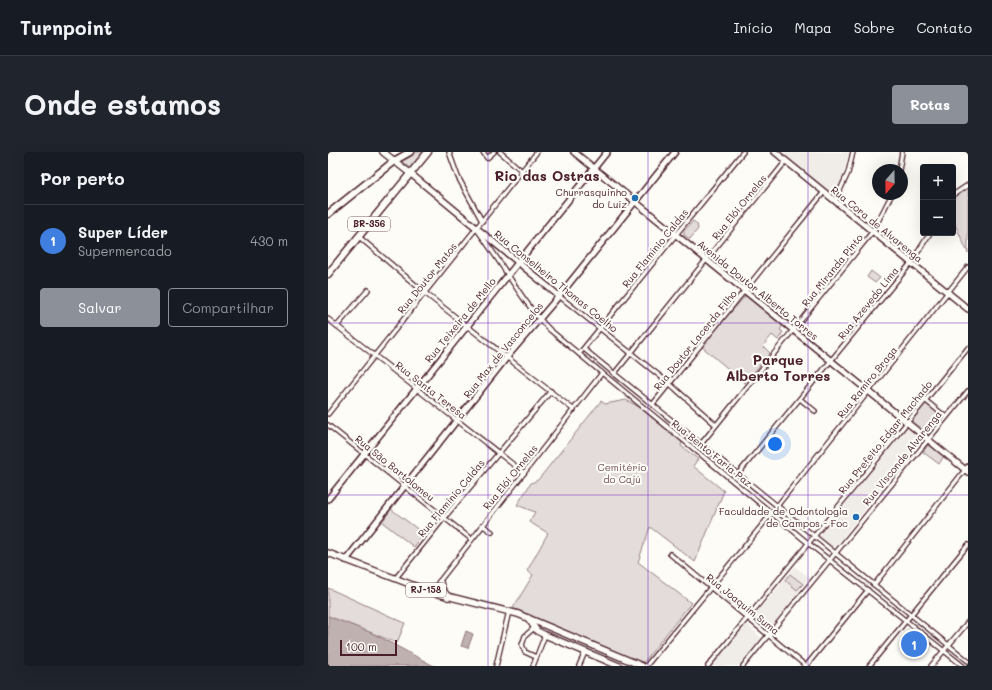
<!DOCTYPE html>
<html lang="pt">
<head>
<meta charset="utf-8">
<style>
	:root { --surface:#171b24; --page:#20242c; --text:#f1f3f6; --muted:#9ea1a6; --line:#363941; --accent:#8c9099 }
	body { margin:0; font-family:Mali,sans-serif; background:var(--page); color:var(--text) }
	.controls { position:absolute; right:12px; top:12px; display:grid; overflow:hidden; border-radius:4px; box-shadow:0 4px 16px #0002 }
	.controls button { width:36px; height:36px; display:grid; place-items:center; padding:0; border:0; border-bottom:1px solid var(--line); background:var(--surface); color:var(--text); font:20px sans-serif }
	.compass { position:absolute; left:544px; top:12px; width:36px; height:36px; border-radius:50%; background:var(--surface); box-shadow:0 4px 16px #0002; rotate:200deg }
	.scale { position:absolute; left:12px; bottom:10px; width:57px; box-sizing:border-box; padding-left:4px; border:2px solid #4a1f2b; border-top:0; font-size:11px; line-height:14px; white-space:nowrap; color:#4a1f2b; -webkit-text-stroke:3px #fdfcf7; paint-order:stroke }
	.you { position:absolute; left:447px; top:292px; width:14px; height:14px; margin:-10px; border:3px solid #fff; border-radius:50%; background:#1a73e8; box-shadow:0 0 0 6px #1a73e833 }
	.badge { display:grid; place-items:center; width:26px; height:26px; border-radius:50%; background:var(--accent); color:#fff; font-size:13px; font-weight:700 }
	.pin { position:absolute; translate:-50% -50%; border:2px solid #fff; box-shadow:0 1px 4px #0006 }
	.list { margin:0; padding:0; list-style:none }
	h2 { display:flex; justify-content:space-between; align-items:center; height:52px; margin:0; padding:0 16px; font-size:17px }
	h2 small { font-size:13px; font-weight:400; color:var(--muted) }
	.list li { display:grid; grid-template-columns:26px 1fr auto; gap:12px; align-items:center; box-sizing:border-box; height:72px; padding:0 16px; border-top:1px solid var(--line) }
	.list b { display:block; font-size:15px; white-space:nowrap }
	.list p { margin:0; font-size:13px; white-space:nowrap; color:var(--muted) }
	.list em { font-size:13px; font-style:normal; color:var(--muted) }
	.actions { display:flex; gap:8px; padding:12px 16px }
	.actions a { flex:1; padding:9px 0; border:1px solid var(--accent); border-radius:4px; text-align:center; font-size:14px; color:var(--accent) }
	.actions .main { background:var(--accent); color:#fff }
	.map { position:relative; flex:none; width:640px; height:514px; overflow:hidden; border-radius:4px }
	header { display:flex; align-items:center; gap:24px; box-sizing:border-box; height:56px; padding:0 20px; background:var(--surface); border-bottom:1px solid var(--line) }
	header strong { font-size:19px }
	nav { display:flex; gap:22px; margin-inline-start:auto; font-size:14px }
	.intro { display:flex; align-items:center; justify-content:space-between; box-sizing:border-box; height:96px; padding:0 24px }
	h1 { margin:0; font-size:28px }
	.button { padding:10px 18px; border-radius:4px; background:var(--accent); color:#fff; font-size:14px; font-weight:700 }
	main { display:flex; gap:24px; padding:0 24px }
	aside { flex:1; background:var(--surface); border-radius:4px; box-shadow:0 4px 16px #0002 }
	.map>svg:first-child { display:block }
	.built { fill:#f0ece8 }
	.green { fill:#e3dcda; stroke:#967e82 }
	.water { fill:#c0b1b1; stroke:#91777b }
	.lines { fill:none; stroke-linecap:round; stroke-linejoin:round }
	.street-casing { stroke:#4a1f2b; stroke-width:6 }
	.secondary-casing { stroke:#4a1f2b; stroke-width:8 }
	.primary-casing { stroke:#4a1f2b; stroke-width:8 }
	.highway-casing { stroke:#4a1f2b; stroke-width:9 }
	.street { stroke:#fdfcf7; stroke-width:3.5 }
	.secondary { stroke:#fdfcf7; stroke-width:5 }
	.primary { stroke:#fdfcf7; stroke-width:5.5 }
	.highway { stroke:#fdfcf7; stroke-width:6 }
	.grid { fill:none; stroke:#7b2cbf; stroke-width:1; stroke-opacity:0.55 }
	.poi-dot { fill:#1f6fb2; stroke:#fdfcf7; stroke-width:1.5 }
	.labels { text-anchor:middle; stroke-width:4; stroke-linejoin:round; paint-order:stroke }
	.shield { fill:#fdfcf7; stroke:#806168; stroke-width:1 }
	.shield-label { font-size:9px; font-weight:bold; fill:#4a1f2b }
	.poi-label { font-size:10px; fill:#4a1f2b; stroke:#fdfcf7; text-anchor:end }
	.street-label { font-size:10px; fill:#4a1f2b; stroke:#fdfcf7 }
	.park-label { font-size:10px; fill:#704e57; stroke:#fdfcf7 }
	.district-label { font-size:14px; font-weight:bold; fill:#4a1f2b; stroke:#fdfcf7 }
</style>
</head>
<body>
<header>
<strong>Turnpoint</strong>
<nav><a>Início</a><a>Mapa</a><a>Sobre</a><a>Contato</a></nav>
</header>
<div class="intro"><h1>Onde estamos</h1><a class="button">Rotas</a></div>
<main>
<aside>
<h2>Por perto<small></small></h2>
<ul class="list">
<li><span class="badge" style="background:#3f7fe0">1</span><div><b>Super Líder</b><p>Supermercado</p></div><em>430 m</em></li>
</ul>
<div class="actions"><a class="main">Salvar</a><a>Compartilhar</a></div>
</aside>
<div class="map">
<svg width="640" height="514" viewBox="0 0 640 514">
	<rect width="100%" height="100%" fill="#fdfcf7"/>
	<filter id="ink" filterUnits="userSpaceOnUse"><feTurbulence type="fractalNoise" baseFrequency=".025" numOctaves="2"/><feDisplacementMap in="SourceGraphic" scale="8" xChannelSelector="R" yChannelSelector="G"/><feConvolveMatrix kernelMatrix="1 2 1 2 8 2 1 2 1" color-interpolation-filters="sRGB"/></filter>
	<g filter="url(#ink)">
		<!-- built -->
		<g class="built">
			<polygon points="451,0 521,0 514,27 505,44"/>
			<polygon points="579,276 594,289 505,397 491,384"/>
			<polygon points="467,415 482,426 441,477 437,478 425,468 425,465"/>
			<polygon points="417,473 420,473 433,486 410,514 384,514"/>
		</g>
		<!-- green -->
		<g class="green">
			<polygon points="85,0 96,0 81,17 71,8"/>
			<polygon points="640,36 640,101 625,68 625,47"/>
			<polygon points="365,69 369,72 370,77 362,87 356,83 356,79"/>
			<polygon points="543,119 552,126 547,131 539,125"/>
			<polygon points="418,143 455,173 452,178 455,180 450,188 444,183 435,194 442,201 417,231 373,194"/>
			<polygon points="298,248 311,255 354,290 353,294 370,307 365,314 396,339 367,410 322,375 310,410 363,451 315,511 185,456 205,423 199,419 220,381 201,370 207,360 189,353 203,331 210,328 273,249 277,252"/>
			<polygon points="597,249 616,265 599,285 580,270"/>
			<polygon points="600,293 605,295 616,304 611,312 595,300"/>
			<polygon points="63,357 96,382 86,395 54,370"/>
			<polygon points="462,422 475,432 469,438 457,428"/>
			<polygon points="0,436 77,471 69,491 0,464"/>
		</g>
		<!-- water -->
		<g class="water">
			<polygon points="0,464 44,481 106,514 0,514"/>
			<polygon points="138,479 145,482 140,496 133,494"/>
		</g>
		<g class="lines">
			<defs>
				<g id="street">
					<polyline points="121,0 130,25 154,69"/>
					<polyline points="155,0 159,6 166,0"/>
					<polyline points="172,0 194,19"/>
					<polyline points="571,18 574,0"/>
					<polyline points="625,43 640,33"/>
					<polyline points="507,49 520,21 525,0"/>
					<path d="M150,79c25,33 43,70 72,99l258,213 155,123"/>
					<polyline points="30,84 97,141 246,258"/>
					<polyline points="231,144 342,232 388,273"/>
					<polyline points="0,167 196,321"/>
					<polyline points="9,174 40,138"/>
					<polyline points="256,197 640,509"/>
					<polyline points="251,202 415,0"/>
					<polyline points="286,222 458,9"/>
					<polyline points="472,247 487,259"/>
					<polyline points="597,248 618,265"/>
					<polyline points="325,252 496,40"/>
					<polyline points="0,262 209,0"/>
					<polyline points="0,273 143,387"/>
					<polyline points="373,292 545,79 564,42"/>
					<polyline points="410,322 583,111 602,81"/>
					<polyline points="449,354 640,115"/>
					<polyline points="154,373 164,380"/>
					<polyline points="342,402 478,514"/>
					<polyline points="67,427 116,366 223,239"/>
					<polyline points="546,433 640,314"/>
					<polyline points="103,440 274,221"/>
					<polyline points="206,476 197,484 194,493 197,500 208,505"/>
					<polyline points="168,514 181,459"/>
					<polyline points="205,514 217,483"/>
					<polyline points="251,514 257,500"/>
					<polyline points="318,514 444,361"/>
					<polyline points="380,514 640,196"/>
					<polyline points="415,514 640,239"/>
					<polyline points="478,514 540,438"/>
					<polyline points="541,514 640,393"/>
					<polyline points="603,514 640,470"/>
				</g>
				<g id="secondary">
					<polyline points="246,0 640,320"/>
					<polyline points="447,0 640,157"/>
					<polyline points="83,22 231,144"/>
					<polyline points="0,347 279,0"/>
					<polyline points="18,408 179,205 231,144 347,0"/>
				</g>
				<g id="primary">
					<polyline points="55,0 83,22"/>
					<polyline points="0,401 103,440 190,462 314,514"/>
					<polyline points="112,430 114,437 120,445"/>
					<polyline points="200,466 209,479 217,483 291,514"/>
				</g>
				<g id="highway">
					<polyline points="0,62 66,9 82,0"/>
					<polyline points="0,122 100,0"/>
				</g>
			</defs>
			<!-- street casing -->
			<use href="#street" class="street-casing"/>
			<!-- secondary casing -->
			<use href="#secondary" class="secondary-casing"/>
			<!-- primary casing -->
			<use href="#primary" class="primary-casing"/>
			<!-- highway casing -->
			<use href="#highway" class="highway-casing"/>
			<!-- street -->
			<use href="#street" class="street"/>
			<!-- secondary -->
			<use href="#secondary" class="secondary"/>
			<!-- primary -->
			<use href="#primary" class="primary"/>
			<!-- highway -->
			<use href="#highway" class="highway"/>
		</g>
	</g>
	<!-- grid -->
	<path class="grid" d="M160,0v514M320,0v514M480,0v514M0,171h640M0,343h640"/>
	<!-- markers -->
	<g class="poi-dot">
		<circle cx="307" cy="46" r="4"/>
		<circle cx="528" cy="365" r="4"/>
	</g>
	<g class="labels">
		<!-- shield labels -->
		<g class="shield">
			<rect x="20" y="65" width="42" height="14" rx="3"/>
			<rect x="78" y="431" width="40" height="14" rx="3"/>
		</g>
		<g class="shield-label">
			<text x="41" y="75">BR-356</text>
			<text x="98" y="441">RJ-158</text>
		</g>
		<!-- poi labels -->
		<g class="poi-label">
			<text x="299" y="44">Churrasquinho<tspan x="299" dy="12">do Luiz</tspan></text>
			<text x="520" y="363">Faculdade de Odontologia<tspan x="520" dy="12">de Campos - Foc</tspan></text>
		</g>
		<!-- street labels -->
		<g class="street-label">
			<text transform="translate(411 55) rotate(-51)" y="4">Rua Elói Ornelas</text>
			<text transform="translate(549 72) rotate(39)" y="4">Rua Cora de Alvarenga</text>
			<text transform="translate(327 96) rotate(-51)" y="4">Rua Flamínio Caldas</text>
			<text transform="translate(504 118) rotate(-51)" y="4">Rua Miranda Pinto</text>
			<text transform="translate(99 126) rotate(-51)" y="4">Rua Doutor Matos</text>
			<text transform="translate(228 129) rotate(39)" y="4">Rua Conselheiro Thomas Coelho</text>
			<text transform="translate(430 138) rotate(39)" y="4">Avenida Doutor Alberto Torres</text>
			<text transform="translate(540 151) rotate(-51)" y="4">Rua Azevedo Lima</text>
			<text transform="translate(132 168) rotate(-51)" y="4">Rua Teixeira de Mello</text>
			<text transform="translate(367 188) rotate(-51)" y="4">Rua Doutor Lacerda Filho</text>
			<text transform="translate(175 198) rotate(-51)" y="4">Rua Max de Vasconcelos</text>
			<text transform="translate(539 230) rotate(-51)" y="4">Rua Ramiro Braga</text>
			<text transform="translate(103 238) rotate(38)" y="4">Rua Santa Teresa</text>
			<text transform="translate(557 285) rotate(-51)" y="4">Rua Prefeito Edgar Machado</text>
			<text transform="translate(384 301) rotate(39)" y="4">Rua Bento Faria Paz</text>
			<text transform="translate(574 306) rotate(-51)" y="4">Rua Visconde Alvarenga</text>
			<text transform="translate(67 316) rotate(39)" y="4">Rua São Bartolomeu</text>
			<text transform="translate(182 325) rotate(-51)" y="4">Rua Elói Ornelas</text>
			<text transform="translate(123 346) rotate(-50)" y="4">Rua Flamínio Caldas</text>
			<text transform="translate(415 452) rotate(39)" y="4">Rua Joaquim Suma</text>
		</g>
		<!-- park labels -->
		<g class="park-label">
			<text x="294" y="319">Cemitério<tspan x="294" dy="12">do Cajú</tspan></text>
		</g>
		<!-- district labels -->
		<g class="district-label">
			<text x="219" y="29">Rio das Ostras</text>
			<text x="450" y="213">Parque<tspan x="450" dy="16">Alberto Torres</tspan></text>
		</g>
	</g>
</svg>
<div class="controls">
<button>+</button>
<button>−</button>
</div>
<svg class="compass" viewBox="-18 -18 36 36"><path d="M0-13l5 13h-10z" fill="#e53935"/><path d="M0 13l5-13h-10z" fill="#9ea1a6"/></svg>
<div class="scale">100 m</div>
<div class="you"></div>
<div class="pin badge" style="left:586px;top:492px;background:#3f7fe0">1</div>
</div>
</main>
</body>
</html>
